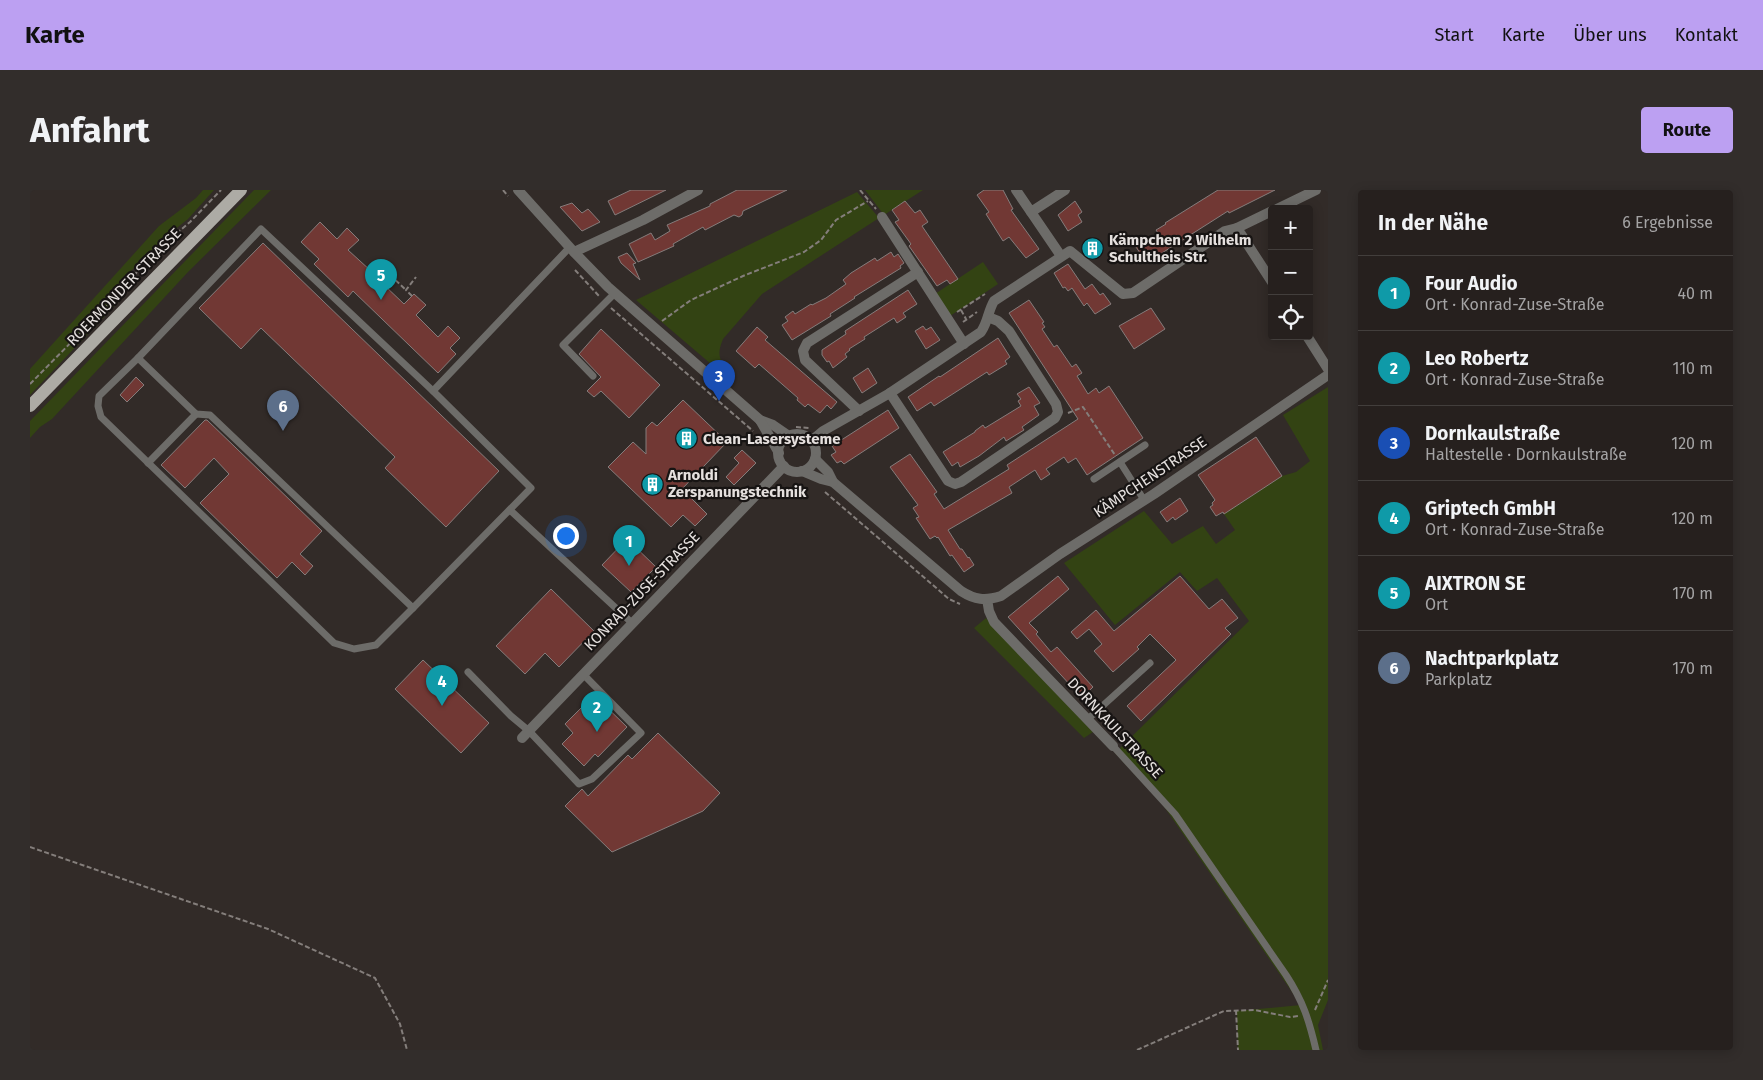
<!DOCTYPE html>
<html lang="de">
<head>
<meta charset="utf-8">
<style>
	:root { --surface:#26201e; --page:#322d2b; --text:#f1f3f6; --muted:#a4a3a4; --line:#423e3c; --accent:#bca0f2 }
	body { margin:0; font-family:"Fira Sans",sans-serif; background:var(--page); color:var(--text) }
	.controls { position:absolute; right:15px; top:15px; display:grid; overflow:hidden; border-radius:5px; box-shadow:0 2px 12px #0003 }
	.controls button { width:45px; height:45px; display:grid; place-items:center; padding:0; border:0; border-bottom:1px solid var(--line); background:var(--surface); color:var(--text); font:25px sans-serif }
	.you { position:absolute; left:535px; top:345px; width:18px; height:18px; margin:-12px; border:4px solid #fff; border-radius:50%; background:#1a73e8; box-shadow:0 0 0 8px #1a73e833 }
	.badge { display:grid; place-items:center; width:32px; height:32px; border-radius:50%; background:var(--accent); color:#fff; font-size:16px; font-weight:700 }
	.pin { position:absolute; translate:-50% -41px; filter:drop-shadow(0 1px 2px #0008) }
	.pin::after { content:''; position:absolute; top:26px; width:18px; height:15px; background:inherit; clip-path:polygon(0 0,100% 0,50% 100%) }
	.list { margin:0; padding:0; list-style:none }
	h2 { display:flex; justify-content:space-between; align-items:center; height:65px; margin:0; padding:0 20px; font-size:21px }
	h2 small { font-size:16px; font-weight:400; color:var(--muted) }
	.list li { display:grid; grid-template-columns:32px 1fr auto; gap:15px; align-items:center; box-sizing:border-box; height:75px; padding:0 20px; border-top:1px solid var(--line) }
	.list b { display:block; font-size:19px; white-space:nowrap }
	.list p { margin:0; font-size:16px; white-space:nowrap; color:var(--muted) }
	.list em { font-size:16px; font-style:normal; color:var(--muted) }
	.icon { flex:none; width:28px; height:28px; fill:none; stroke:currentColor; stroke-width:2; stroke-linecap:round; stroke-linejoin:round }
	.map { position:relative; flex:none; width:1298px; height:860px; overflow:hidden; border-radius:5px }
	header { display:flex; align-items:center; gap:30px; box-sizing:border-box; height:70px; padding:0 25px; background:var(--accent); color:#111 }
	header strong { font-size:24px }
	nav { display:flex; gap:28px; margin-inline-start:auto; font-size:18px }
	.intro { display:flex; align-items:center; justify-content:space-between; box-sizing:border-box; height:120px; padding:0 30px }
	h1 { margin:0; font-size:35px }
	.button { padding:12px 22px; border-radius:5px; background:var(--accent); color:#111; font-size:18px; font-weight:700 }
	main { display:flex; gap:30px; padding:0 30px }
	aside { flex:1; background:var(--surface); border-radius:5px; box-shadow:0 2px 12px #0003 }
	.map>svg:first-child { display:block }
	.green { fill:#334313 }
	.building { fill:#713834; stroke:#857c7b }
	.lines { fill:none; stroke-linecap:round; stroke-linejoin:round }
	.path { stroke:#847e7b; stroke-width:2; stroke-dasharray:5 2.5; stroke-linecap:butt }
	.service { stroke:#6d6c69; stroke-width:7 }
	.minor { stroke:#6d6c69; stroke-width:10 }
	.tertiary { stroke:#6d6c69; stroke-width:10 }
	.primary { stroke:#adaba5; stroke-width:12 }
	.labels { text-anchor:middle; stroke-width:4.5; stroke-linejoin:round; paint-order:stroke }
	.poi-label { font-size:15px; font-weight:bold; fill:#e5e0de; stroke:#171413; text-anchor:start }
	.street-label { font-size:15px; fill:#e5e0de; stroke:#171413 }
</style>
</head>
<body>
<header>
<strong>Karte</strong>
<nav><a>Start</a><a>Karte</a><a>Über uns</a><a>Kontakt</a></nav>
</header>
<div class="intro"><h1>Anfahrt</h1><a class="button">Route</a></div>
<main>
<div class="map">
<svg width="1298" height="860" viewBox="0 0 1298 860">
	<rect width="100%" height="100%" fill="#322b28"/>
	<!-- green -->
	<g class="green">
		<polygon points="173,0 184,0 158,29 133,49 98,84 105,90 92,108 0,205 0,179 129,36 166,8"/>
		<polygon points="224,0 241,0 158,82 22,229 10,237 0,248 0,231"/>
		<polygon points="835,0 893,0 854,25"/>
		<path d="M827,2l22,26 -117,76 -39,45c-4,10 -5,15 -1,24l-4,7 -82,-70z"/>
		<polygon points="953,72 968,94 920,126 905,104"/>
		<polygon points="1298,197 1298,810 1288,835 1293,860 1208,860 1207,821 1271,815 1133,615 1085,563 1219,431 1187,388 1167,401 1150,382 1085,435 1034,373 1114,321 1142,354 1173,336 1186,354 1205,340 1194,324 1252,286 1266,282 1280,271 1253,225"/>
		<polygon points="956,428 1063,542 1054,548 944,438"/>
	</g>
	<!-- building -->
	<g class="building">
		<polygon points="601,0 636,0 585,25 578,11"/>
		<polygon points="707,0 757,0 713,21 712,25 709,27 704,25 675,40 673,37 643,54 644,56 608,72 599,54 621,43 625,50 640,41 637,35 680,16 680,14"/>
		<polygon points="954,0 973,0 983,19 981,20 1009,59 996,68 979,47 973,51 956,24 959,22 947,5"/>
		<polygon points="1188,0 1245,0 1199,23 1198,21 1121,70 1116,63 1112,66 1106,57 1128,43 1126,40 1136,34 1135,33"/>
		<polygon points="875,11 885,23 890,20 898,32 892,36 928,89 920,94 917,90 907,96 879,56 881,54 865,32 869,30 862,20"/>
		<polygon points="1045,11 1052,22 1048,25 1052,32 1038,41 1028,25"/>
		<polygon points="542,13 552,23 558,19 570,32 552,41 530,17"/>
		<polygon points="290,32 307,49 317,38 329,50 318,60 341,81 351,71 362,82 352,93 374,114 384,104 396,115 386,125 408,147 418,136 430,148 420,158 426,164 408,183 323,101 318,107 284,74 289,69 271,52"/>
		<polygon points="233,53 469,281 416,337 355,278 365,267 231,138 211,159 169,118"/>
		<polygon points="861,62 864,67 868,64 874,73 870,76 871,78 824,107 825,108 800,124 801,126 762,150 752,135 758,131 755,127 763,121 765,124 781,114 782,115 796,108 816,94 813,90 821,83 845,68 847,71"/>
		<polygon points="597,63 606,73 603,74 610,90 591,73 588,67"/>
		<polygon points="1038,74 1055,99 1062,94 1070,105 1073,103 1081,114 1065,124 1057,113 1054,116 1042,98 1038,101 1035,97 1033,98 1024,83"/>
		<polygon points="878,100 887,114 873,123 876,127 867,133 864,128 834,147 835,149 819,159 820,160 815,164 817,167 803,178 799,171 797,172 792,165 792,160 816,144 815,141"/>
		<polygon points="999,110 1014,132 1012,133 1015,137 1012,139 1024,157 1027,155 1042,177 1046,174 1052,183 1047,186 1058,204 1066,198 1069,203 1079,196 1113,248 1057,285 1046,268 1038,273 1034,267 1016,279 1020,284 1011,290 1005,280 979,297 982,303 918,340 930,359 932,359 938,368 939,367 944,375 934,382 922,365 920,366 908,347 907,348 905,346 900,349 886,328 889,327 883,318 888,315 860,277 880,264 907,302 904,304 914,319 979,279 977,275 1048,229 979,123"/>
		<polygon points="1121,118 1135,139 1104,159 1089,136"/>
		<polygon points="893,136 896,140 901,137 910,150 896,159 885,141"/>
		<polygon points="727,137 738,147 735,150 807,212 801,219 797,215 790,223 778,214 775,217 767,210 768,208 729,174 725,178 706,161"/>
		<polygon points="571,139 630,195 599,228 571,201 564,207 557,201 571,187 549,164"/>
		<polygon points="968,148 980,167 975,171 977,174 959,185 957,182 904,216 901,212 887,221 878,207 909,186 910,187"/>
		<polygon points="838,178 847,193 832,203 823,188"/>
		<polygon points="106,187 114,195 97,212 90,205"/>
		<polygon points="999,197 1010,213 1004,216 1009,225 992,237 994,240 976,251 974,247 949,266 930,277 928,272 922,276 913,262 945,242 945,241 953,235 955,238 991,216 988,211 991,209 987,204"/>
		<polygon points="653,210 697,252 652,299 677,324 665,336 653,325 641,337 578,277 603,252 616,264 616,238 622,232 627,236"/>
		<polygon points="858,220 869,238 814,274 811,271 807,273 801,265 806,262 802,256"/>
		<polygon points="175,230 177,230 292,341 270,364 283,376 275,385 262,372 247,388 170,313 199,284 184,268 155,298 131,275"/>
		<polygon points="1226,247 1252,286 1194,324 1193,322 1186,326 1180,317 1183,315 1182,313 1185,310 1168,285"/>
		<polygon points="712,260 726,273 704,295 696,287 709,273 704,268"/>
		<polygon points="1150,308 1158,321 1145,330 1143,327 1137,332 1130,322"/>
		<polygon points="597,349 626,377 601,402 572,375"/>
		<polygon points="1028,386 1039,399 999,433 1008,442 1006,444 1021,462 1027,457 1063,497 1052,508 978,427"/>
		<polygon points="1150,386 1179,419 1192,409 1208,428 1195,438 1201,444 1111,531 1097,516 1146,470 1120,444 1107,457 1109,459 1083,482 1064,461 1072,454 1059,439 1047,449 1041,442 1066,420 1084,441"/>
		<polygon points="521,399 564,441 529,477 515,463 495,484 466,456"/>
		<polygon points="393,470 459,533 431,563 365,499"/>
		<polygon points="564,505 597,537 568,567 565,564 554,576 532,554 543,543 535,534"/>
		<polygon points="628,543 690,603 673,621 582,662 535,616 552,599 558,606 598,565 602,569"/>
	</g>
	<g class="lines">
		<!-- path -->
		<g class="path">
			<polyline points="473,0 478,6"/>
			<polyline points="830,0 846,19"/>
			<polyline points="545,80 569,106"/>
			<polyline points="360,85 376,100"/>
			<polyline points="382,106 376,100 386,87"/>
			<polyline points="581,118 723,241"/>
			<polyline points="931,120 936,129"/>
			<polyline points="927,122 955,104"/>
			<polyline points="632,131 661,110 713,86 774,62 791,50 806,30 838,11"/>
			<polyline points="933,132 947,122"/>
			<polyline points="0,194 70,123 104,85 140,49 160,32 191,0"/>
			<polyline points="1038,223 1053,217 1085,265"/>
			<polyline points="766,237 779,238"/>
			<polyline points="795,302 919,409 930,414"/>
			<polyline points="0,657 238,739 345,788 370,834 377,860"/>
			<polyline points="1206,820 1208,860"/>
			<polyline points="1285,820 1298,790"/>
			<polyline points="1107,860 1194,821 1225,820 1260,827 1268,826"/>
		</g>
		<!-- service -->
		<g class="service">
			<polygon points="231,39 403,201 501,298 383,418 180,225 166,224 108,168"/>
			<polyline points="108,168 69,206 68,216 71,227 304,453 324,459 346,455 383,418"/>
			<polyline points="563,186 533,155 585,103"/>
			<polyline points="403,201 540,57"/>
			<polyline points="1090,272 1114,310"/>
			<polyline points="118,273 166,224"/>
			<polyline points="1064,289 1115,255"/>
			<polyline points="480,320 602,433"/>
			<polyline points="438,482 481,526 499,541 549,594 562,589 611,543 553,484"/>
			<polyline points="1058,529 1120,473"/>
			<path d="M1083,556l62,68 111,161c17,26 23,45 30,75"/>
		</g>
		<!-- minor -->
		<g class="minor">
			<polyline points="986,0 1001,22 1035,0"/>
			<polyline points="1247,19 1286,0"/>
			<polyline points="1242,21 1207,38 1242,92"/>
			<polyline points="1001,22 1031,66"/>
			<polyline points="852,27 934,154"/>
			<polyline points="544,62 613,30 668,0"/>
			<polyline points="1277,146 1298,179"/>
			<polyline points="860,203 918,291 925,294 931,292 1025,228 1028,222 1026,214 979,141 968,131 958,127"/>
			<polyline points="829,221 775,170 773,161 777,153 888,82"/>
			<path d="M781,251l12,-10 67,-38 91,-61c7,-10 7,-21 13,-31l76,-50 53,43 10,-1 92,-62 12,-3"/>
			<polyline points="957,409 959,421 964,432 1083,556"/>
			<polyline points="492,548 754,276"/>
		</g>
		<!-- tertiary -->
		<g class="tertiary">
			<polyline points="488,0 544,62 578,97 730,230 743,235 759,246"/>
			<polyline points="730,230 749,263"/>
			<circle cx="767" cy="263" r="19"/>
			<path d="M785,269l13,13 5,10 128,109c14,9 24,10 40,5l59,-42 94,-60 174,-119"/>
			<polyline points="772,281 791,289 803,292"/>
		</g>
		<!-- primary -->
		<polyline class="primary" points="0,216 211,0"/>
	</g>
	<!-- icons -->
	<defs>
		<symbol id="building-disc" viewBox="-11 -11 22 22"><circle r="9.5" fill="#0f9aa8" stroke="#171413"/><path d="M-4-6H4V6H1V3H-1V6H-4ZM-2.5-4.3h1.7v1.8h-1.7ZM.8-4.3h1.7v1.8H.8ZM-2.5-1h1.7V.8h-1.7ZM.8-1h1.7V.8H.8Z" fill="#fff"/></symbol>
	</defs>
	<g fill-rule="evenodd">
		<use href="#building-disc" x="1050" y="46" width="25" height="25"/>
		<use href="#building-disc" x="644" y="236" width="25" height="25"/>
		<use href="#building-disc" x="610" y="282" width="25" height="25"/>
	</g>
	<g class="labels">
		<!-- poi labels -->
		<g class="poi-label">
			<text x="1079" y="55">Kämpchen 2 Wilhelm<tspan x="1079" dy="17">Schultheis Str.</tspan></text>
			<text x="673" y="254">Clean-Lasersysteme</text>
			<text x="638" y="290">Arnoldi<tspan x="638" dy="17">Zerspanungstechnik</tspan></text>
		</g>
		<!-- street labels -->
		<g class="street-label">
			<text transform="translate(94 97) rotate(-46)" y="5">ROERMONDER STRASSE</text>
			<text transform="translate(1120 287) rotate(-34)" y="5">KÄMPCHENSTRASSE</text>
			<text transform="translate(612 401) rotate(-46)" y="5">KONRAD-ZUSE-STRASSE</text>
			<text transform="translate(1085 538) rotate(47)" y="5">DORNKAULSTRASSE</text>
		</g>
	</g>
</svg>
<div class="controls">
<button>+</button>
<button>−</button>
<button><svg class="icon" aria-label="locate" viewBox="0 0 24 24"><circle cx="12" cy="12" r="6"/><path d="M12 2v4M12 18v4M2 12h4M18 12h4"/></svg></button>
</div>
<div class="you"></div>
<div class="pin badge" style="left:599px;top:376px;background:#0f9aa8">1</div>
<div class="pin badge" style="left:567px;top:542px;background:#0f9aa8">2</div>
<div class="pin badge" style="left:689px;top:211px;background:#1a4fb4">3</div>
<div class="pin badge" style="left:412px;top:516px;background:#0f9aa8">4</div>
<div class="pin badge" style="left:351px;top:110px;background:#0f9aa8">5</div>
<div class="pin badge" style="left:253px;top:241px;background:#5c6f8a">6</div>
</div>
<aside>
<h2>In der Nähe<small>6 Ergebnisse</small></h2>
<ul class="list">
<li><span class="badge" style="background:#0f9aa8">1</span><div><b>Four Audio</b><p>Ort · Konrad-Zuse-Straße</p></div><em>40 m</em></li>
<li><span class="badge" style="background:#0f9aa8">2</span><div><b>Leo Robertz</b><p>Ort · Konrad-Zuse-Straße</p></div><em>110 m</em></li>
<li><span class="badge" style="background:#1a4fb4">3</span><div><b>Dornkaulstraße</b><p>Haltestelle · Dornkaulstraße</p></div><em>120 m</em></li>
<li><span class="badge" style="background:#0f9aa8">4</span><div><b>Griptech GmbH</b><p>Ort · Konrad-Zuse-Straße</p></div><em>120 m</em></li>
<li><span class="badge" style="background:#0f9aa8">5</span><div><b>AIXTRON SE</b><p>Ort</p></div><em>170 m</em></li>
<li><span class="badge" style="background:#5c6f8a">6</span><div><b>Nachtparkplatz</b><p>Parkplatz</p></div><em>170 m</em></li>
</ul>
</aside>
</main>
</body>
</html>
